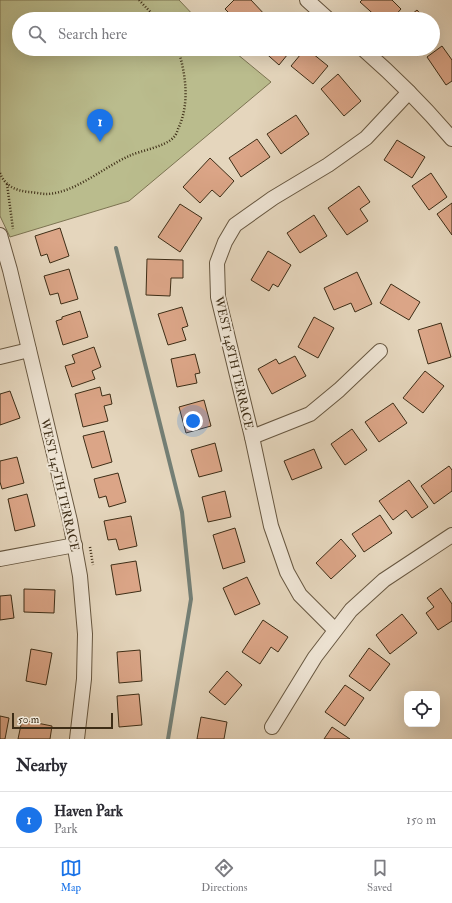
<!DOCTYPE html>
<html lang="en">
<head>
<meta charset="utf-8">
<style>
	:root { --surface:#fff; --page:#f7f7f7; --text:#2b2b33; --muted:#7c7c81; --line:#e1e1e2; --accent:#1a73e8 }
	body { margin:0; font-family:"IM FELL Double Pica",serif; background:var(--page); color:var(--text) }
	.controls { position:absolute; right:12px; bottom:12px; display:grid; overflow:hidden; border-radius:8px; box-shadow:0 4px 16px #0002 }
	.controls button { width:36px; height:36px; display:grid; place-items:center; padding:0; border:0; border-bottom:1px solid var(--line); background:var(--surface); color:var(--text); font:20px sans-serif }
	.scale { position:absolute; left:12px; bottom:10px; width:101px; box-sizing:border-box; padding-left:4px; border:2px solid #3d2d16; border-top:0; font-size:11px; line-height:14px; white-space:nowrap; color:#3d2d16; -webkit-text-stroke:3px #eee4d4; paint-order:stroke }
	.you { position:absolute; left:193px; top:421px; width:14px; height:14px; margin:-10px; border:3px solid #fff; border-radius:50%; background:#1a73e8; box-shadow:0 0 0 6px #1a73e833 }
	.badge { display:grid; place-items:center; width:26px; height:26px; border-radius:50%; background:var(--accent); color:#fff; font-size:13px; font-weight:700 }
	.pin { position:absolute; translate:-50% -33px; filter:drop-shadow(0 1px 2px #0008) }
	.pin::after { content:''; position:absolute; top:21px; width:14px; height:12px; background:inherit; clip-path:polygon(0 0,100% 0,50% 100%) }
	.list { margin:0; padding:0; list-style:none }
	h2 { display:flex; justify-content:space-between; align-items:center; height:52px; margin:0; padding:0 16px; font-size:17px }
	h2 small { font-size:13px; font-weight:400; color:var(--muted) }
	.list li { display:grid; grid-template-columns:26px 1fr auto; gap:12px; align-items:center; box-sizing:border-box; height:56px; padding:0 16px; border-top:1px solid var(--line) }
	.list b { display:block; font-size:15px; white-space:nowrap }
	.list p { margin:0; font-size:13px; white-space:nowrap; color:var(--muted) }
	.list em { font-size:13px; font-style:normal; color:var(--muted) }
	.icon { flex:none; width:22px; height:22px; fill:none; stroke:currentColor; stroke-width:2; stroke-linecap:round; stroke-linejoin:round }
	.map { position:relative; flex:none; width:452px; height:739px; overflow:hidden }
	.search { position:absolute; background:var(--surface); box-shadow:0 4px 16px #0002; left:12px; right:12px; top:12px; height:44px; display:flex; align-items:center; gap:10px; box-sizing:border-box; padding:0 14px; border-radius:22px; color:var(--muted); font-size:15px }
	.sheet { height:108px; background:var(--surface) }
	nav { display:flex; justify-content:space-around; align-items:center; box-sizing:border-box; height:56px; border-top:1px solid var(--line); background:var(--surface); font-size:11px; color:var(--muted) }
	nav a { display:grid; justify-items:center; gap:2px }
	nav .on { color:var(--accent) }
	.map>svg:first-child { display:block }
	.green { fill:#babc8d; stroke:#7c7452 }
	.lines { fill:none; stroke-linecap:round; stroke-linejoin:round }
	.stream { stroke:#748077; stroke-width:4 }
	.building { fill:#dba587; stroke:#3d2d16 }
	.minor-casing { stroke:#675740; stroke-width:16 }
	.path { stroke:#3d2d16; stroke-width:2.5; stroke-dasharray:1 2; stroke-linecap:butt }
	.minor { stroke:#eee4d4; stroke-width:14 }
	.labels { text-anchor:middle; stroke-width:4; stroke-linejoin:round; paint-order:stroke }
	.street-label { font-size:12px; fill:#3d2d16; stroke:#eee4d4 }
</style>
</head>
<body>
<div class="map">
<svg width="452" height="739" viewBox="0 0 452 739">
	<rect width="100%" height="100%" fill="#e5d6bd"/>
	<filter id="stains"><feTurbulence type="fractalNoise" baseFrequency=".005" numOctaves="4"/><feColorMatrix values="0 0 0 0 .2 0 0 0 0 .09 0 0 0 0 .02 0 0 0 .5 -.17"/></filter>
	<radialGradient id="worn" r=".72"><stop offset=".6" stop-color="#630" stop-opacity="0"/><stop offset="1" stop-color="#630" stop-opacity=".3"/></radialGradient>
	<!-- green -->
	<polygon class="green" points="0,0 179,0 197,19 19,19 19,49 231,49 271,82 129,201 10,237 0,216"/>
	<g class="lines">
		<!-- stream -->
		<polyline class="stream" points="116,248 182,512 191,599 168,739"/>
	</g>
	<!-- building -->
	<g class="building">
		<polygon points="234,0 251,0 267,17 264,19 235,19 225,9"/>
		<polygon points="362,0 392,0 401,9 392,19 379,19 360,2"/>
		<polygon points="417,10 425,19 406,19"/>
		<polygon points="442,46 452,60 452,81 446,85 427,57"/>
		<polygon points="261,49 292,49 279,65"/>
		<polygon points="305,49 307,49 328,66 313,84 291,66"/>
		<polygon points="411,49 425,49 417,56"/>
		<polygon points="338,74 361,101 344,116 321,89"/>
		<polygon points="296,115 309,134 281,154 267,134"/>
		<polygon points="257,139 270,157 241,177 229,158"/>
		<polygon points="397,140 425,157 412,178 384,160"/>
		<polygon points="210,158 234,181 220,197 212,190 200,203 183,187"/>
		<polygon points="431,173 447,197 429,210 412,186"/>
		<polygon points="359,186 370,202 360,209 368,221 347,235 328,208"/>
		<polygon points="452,203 452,235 437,214"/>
		<polygon points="180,204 202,218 180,252 158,237"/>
		<polygon points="314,215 327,236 300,253 287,233"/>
		<polygon points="60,228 69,256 50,263 47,254 41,256 35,236"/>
		<polygon points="268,251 291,265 278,287 273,284 269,291 251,280"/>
		<polygon points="147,259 183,260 183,278 171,278 170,296 146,295"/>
		<polygon points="69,269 78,299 61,304 58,293 50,295 44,276"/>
		<polygon points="357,272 372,304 355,312 351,303 334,310 324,288"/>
		<polygon points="391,284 420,302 409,320 380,303"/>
		<polygon points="182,307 188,326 182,328 186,340 168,345 158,314"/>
		<polygon points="80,311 88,337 63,345 56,321 62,319 62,317"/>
		<polygon points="314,317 334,328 318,358 298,347"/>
		<polygon points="441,323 451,357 428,364 418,330"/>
		<polygon points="94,347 101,367 92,371 95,379 72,387 65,366 75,363 72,355"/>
		<polygon points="195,354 200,373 195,374 197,383 177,387 171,359"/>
		<polygon points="295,356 306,376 272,394 258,369 276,359 279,364"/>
		<polygon points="425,371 444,386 423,413 403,398"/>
		<polygon points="100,387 102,396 110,394 112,404 104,406 108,421 83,427 75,394"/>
		<polygon points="10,391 20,418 0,425 0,394"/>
		<polygon points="204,400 211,426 186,433 179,407"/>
		<polygon points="393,403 407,423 379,442 365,422"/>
		<polygon points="352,429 367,450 345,465 331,444"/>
		<polygon points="104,431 112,462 92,468 83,436"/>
		<polygon points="215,443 222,471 199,477 191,450"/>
		<polygon points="314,449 322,468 292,480 284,461"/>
		<polygon points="17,457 24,483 2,489 0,482 0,461"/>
		<polygon points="449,466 452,470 452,491 434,504 421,486"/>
		<polygon points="118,473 126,502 109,507 106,496 99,498 94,479"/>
		<polygon points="409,480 428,507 412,518 406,510 393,520 379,501"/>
		<polygon points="225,491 231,517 208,522 202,497"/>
		<polygon points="27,494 35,526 15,531 8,499"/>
		<polygon points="380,515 392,533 364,552 352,534"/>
		<polygon points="131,516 137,546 119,550 116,539 108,540 104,521"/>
		<polygon points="235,528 245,562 223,569 213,535"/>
		<polygon points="341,539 356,556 331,579 316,563"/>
		<polygon points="136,561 141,591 116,595 111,565"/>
		<polygon points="247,577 260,604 235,615 223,588"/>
		<polygon points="441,588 452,604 452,621 438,630 426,613 434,607 427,598"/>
		<polygon points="24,589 55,590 54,613 24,612"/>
		<polygon points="11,595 14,618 0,620 0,596"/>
		<polygon points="402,614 417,633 390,654 376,635"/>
		<polygon points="263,620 288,637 278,652 271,647 260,664 242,652"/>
		<polygon points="369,648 390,664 370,691 349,676"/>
		<polygon points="31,649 52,653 46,685 26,681"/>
		<polygon points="140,650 142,681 119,683 117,652"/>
		<polygon points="227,671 242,685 225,705 209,692"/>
		<polygon points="345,685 364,698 345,726 325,712"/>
		<polygon points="139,694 142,725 119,727 117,696"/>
		<polygon points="0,716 9,718 5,739 0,739"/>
		<polygon points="201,717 227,722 224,739 197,739"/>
		<polygon points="22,720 52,726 50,739 18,739"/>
		<polygon points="332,727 350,739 324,739"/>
	</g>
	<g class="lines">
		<defs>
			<g id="minor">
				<polyline points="307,0 328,19"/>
				<path d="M363,49c32,28 62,58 89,90"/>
				<polyline points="0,235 10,270 70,521 80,576 85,634 84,679 77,739"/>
				<polyline points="0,357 29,350"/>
				<polyline points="252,437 310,414 339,390 380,351"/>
				<polyline points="0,559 75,545"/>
				<polyline points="335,630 300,595 287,572 271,526 252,437 218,297 217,263 225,242 235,225 273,198 328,165 366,138 409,92"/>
				<polyline points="272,727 315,657 351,610 384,580 452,535"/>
			</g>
		</defs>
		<!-- minor casing -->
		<use href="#minor" class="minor-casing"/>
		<!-- path -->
		<g class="path">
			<polyline points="139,0 157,19"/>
			<path d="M0,173c5,13 15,17 28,19 6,0 13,2 19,2 28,-1 57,-27 82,-38 13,-6 36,-9 45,-19 2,-2 3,-5 4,-8 12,-25 8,-54 0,-80"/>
			<polyline points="7,184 13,229"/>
			<polyline points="90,547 93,565"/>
		</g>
		<!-- minor -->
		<use href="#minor" class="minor"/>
	</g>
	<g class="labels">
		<!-- street labels -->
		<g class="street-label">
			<text transform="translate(234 363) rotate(77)" y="4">WEST 148TH TERRACE</text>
			<text transform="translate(60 485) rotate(77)" y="4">WEST 147TH TERRACE</text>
		</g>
	</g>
	<rect width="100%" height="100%" filter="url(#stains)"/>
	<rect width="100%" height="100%" fill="url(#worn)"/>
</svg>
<div class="controls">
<button><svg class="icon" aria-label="locate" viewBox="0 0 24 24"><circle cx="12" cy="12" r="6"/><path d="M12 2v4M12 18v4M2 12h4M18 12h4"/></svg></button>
</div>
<div class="scale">50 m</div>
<div class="you"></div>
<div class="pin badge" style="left:100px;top:142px">1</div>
<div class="search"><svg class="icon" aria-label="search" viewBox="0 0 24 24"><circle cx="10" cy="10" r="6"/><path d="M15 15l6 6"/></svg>Search here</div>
</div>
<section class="sheet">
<h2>Nearby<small></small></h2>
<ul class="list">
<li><span class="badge">1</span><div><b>Haven Park</b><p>Park</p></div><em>150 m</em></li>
</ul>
</section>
<nav>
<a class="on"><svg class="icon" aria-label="map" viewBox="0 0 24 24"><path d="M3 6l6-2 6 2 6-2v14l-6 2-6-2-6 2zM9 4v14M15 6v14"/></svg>Map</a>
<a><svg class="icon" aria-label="directions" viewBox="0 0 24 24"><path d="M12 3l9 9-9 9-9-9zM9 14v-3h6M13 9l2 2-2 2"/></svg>Directions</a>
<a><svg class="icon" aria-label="saved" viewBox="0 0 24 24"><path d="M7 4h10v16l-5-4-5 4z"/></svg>Saved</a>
</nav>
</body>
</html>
